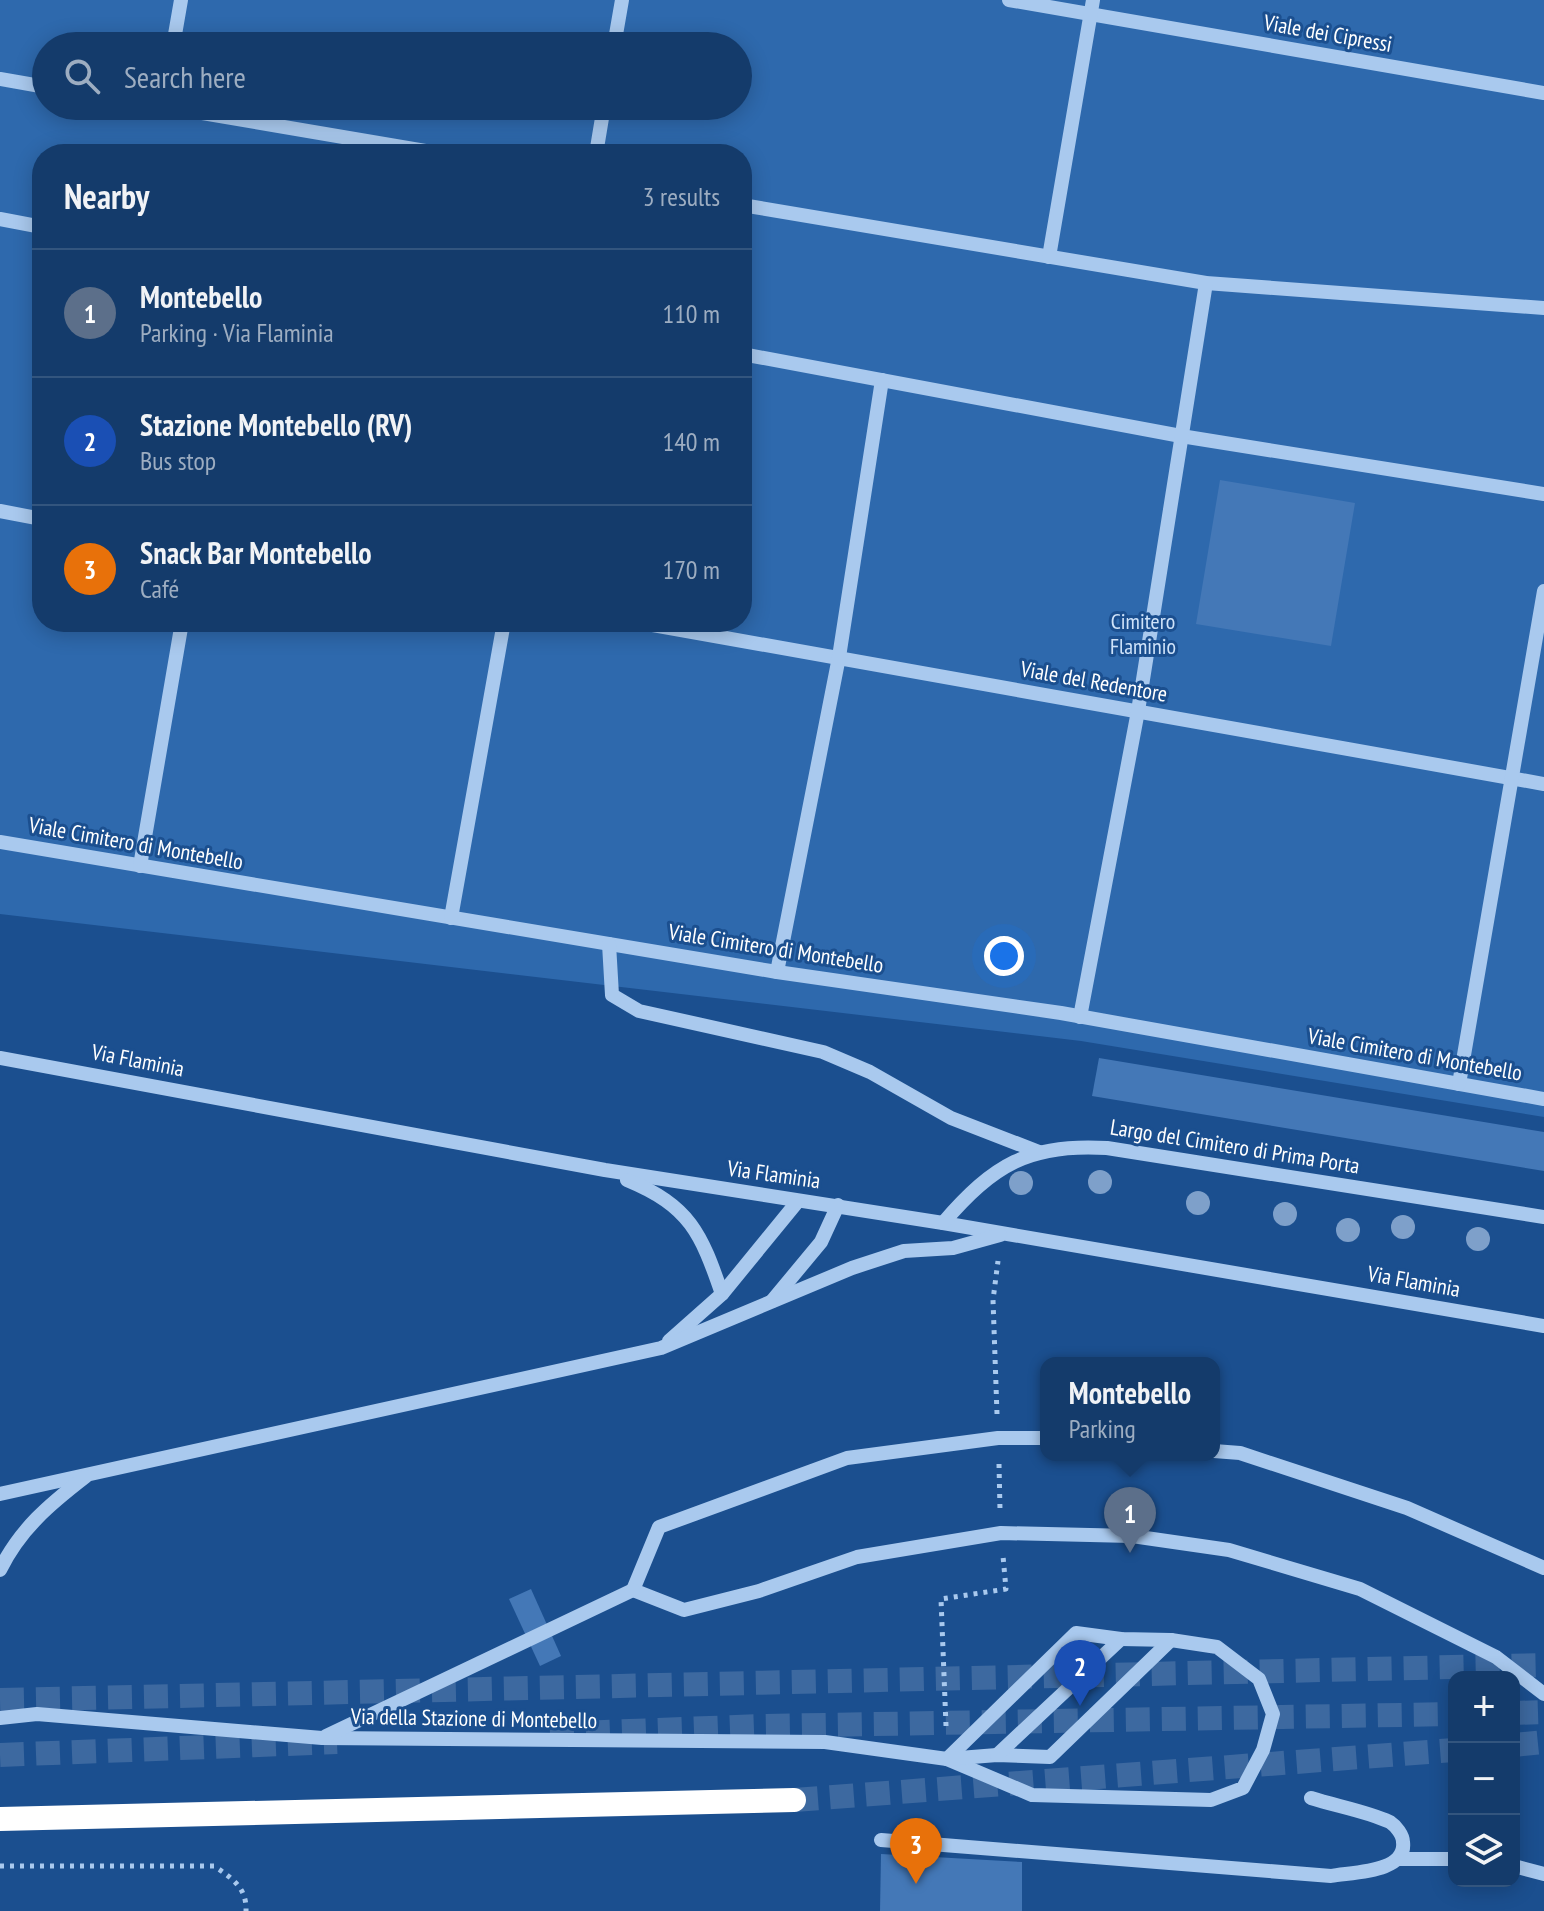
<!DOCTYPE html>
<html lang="en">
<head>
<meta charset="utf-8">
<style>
	:root { --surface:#143b6b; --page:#214673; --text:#f1f3f6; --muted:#9dadc1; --line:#33557e; --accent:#8abfa5 }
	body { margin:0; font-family:"PT Sans Narrow",sans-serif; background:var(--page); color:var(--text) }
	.controls { position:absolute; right:24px; bottom:24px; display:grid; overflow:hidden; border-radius:16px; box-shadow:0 4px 20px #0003 }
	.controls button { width:72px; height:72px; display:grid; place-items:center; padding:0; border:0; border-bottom:2px solid var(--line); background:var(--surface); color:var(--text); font:40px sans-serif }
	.you { position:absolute; left:1004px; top:956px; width:28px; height:28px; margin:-20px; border:6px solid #fff; border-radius:50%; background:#1a73e8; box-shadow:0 0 0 12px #1a73e833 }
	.badge { display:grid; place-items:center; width:52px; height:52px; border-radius:50%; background:var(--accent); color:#fff; font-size:26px; font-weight:700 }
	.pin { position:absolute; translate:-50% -66px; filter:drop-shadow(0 2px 4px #0008) }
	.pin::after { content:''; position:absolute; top:42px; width:28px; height:24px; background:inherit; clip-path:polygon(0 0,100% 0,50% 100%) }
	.popup { position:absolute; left:1040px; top:1357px; width:180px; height:104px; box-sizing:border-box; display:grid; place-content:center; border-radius:16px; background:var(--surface); filter:drop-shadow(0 2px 6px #0005); font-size:26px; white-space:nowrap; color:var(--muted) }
	.popup b { font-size:30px; color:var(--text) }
	.popup::after { content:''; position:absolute; left:50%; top:100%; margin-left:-16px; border:16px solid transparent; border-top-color:var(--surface) }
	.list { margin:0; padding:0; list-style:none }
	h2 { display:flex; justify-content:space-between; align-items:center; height:104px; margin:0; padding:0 32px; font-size:34px }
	h2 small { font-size:26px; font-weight:400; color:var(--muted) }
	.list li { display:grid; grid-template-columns:52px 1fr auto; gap:24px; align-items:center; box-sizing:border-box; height:128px; padding:0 32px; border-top:2px solid var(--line) }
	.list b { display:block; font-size:30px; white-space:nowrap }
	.list p { margin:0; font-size:26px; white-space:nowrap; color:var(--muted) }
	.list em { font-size:26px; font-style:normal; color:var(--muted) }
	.icon { flex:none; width:44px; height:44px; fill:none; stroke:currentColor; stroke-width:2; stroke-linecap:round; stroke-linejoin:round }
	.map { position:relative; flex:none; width:1544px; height:1911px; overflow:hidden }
	.search { position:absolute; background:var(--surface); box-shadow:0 4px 20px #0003; left:32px; top:32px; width:720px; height:88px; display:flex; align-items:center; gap:20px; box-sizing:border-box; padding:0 28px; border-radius:44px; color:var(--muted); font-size:30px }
	.panel { position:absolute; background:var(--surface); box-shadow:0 4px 20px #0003; left:32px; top:144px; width:720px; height:488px; border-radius:32px }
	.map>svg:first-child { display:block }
	.green { fill:#2e69ad; fill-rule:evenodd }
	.building { fill:#4478b7 }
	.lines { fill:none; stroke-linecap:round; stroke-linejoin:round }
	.highway-tunnel { stroke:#3d69a0; stroke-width:24; stroke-dasharray:24 12; stroke-linecap:butt }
	.path { stroke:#a9c9ee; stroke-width:5; stroke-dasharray:4 6; stroke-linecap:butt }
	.minor { stroke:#a9c9ee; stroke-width:14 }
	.highway { stroke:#fff; stroke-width:24 }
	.tree { fill:#7ea0ca }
	.labels { text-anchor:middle; stroke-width:6; stroke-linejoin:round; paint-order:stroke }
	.street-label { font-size:22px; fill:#fff; stroke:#1b4f8f }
	.park-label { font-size:22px; fill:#cfe3fa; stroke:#1b4f8f }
</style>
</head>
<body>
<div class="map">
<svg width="1544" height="1911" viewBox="0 0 1544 1911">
	<rect width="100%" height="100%" fill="#1b4f8f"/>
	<!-- green -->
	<path class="green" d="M0,0h1544v1117l-463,-76 -1081,-127zM46,46h692v60h-692zM42,154h700v468h-700z"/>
	<!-- building -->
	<g class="building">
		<polygon points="1220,480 1355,503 1331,646 1196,624"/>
		<polygon points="1099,1058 1544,1132 1544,1171 1092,1096"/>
		<polygon points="531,1589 561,1656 540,1666 509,1599"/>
		<polygon points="881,1854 1022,1862 1022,1911 880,1911"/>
	</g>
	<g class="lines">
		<!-- highway-tunnel -->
		<g class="highway-tunnel">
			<polyline points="0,1700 1544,1665"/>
			<polyline points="1514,1713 1544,1712"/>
			<polyline points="550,1734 762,1726 1454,1714"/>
			<polyline points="1514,1745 1544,1742"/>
			<polyline points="0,1755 337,1742"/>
			<polyline points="794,1800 1454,1750"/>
		</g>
		<!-- path -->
		<g class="path">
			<polyline points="997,1414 993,1300 998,1261"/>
			<polyline points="999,1464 1000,1510"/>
			<polyline points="946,1726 941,1599 1006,1589 1003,1556"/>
			<path d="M0,1866h214c18,12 33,22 32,45"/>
		</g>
		<!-- minor -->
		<g class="minor">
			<polyline points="1009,0 1544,93"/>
			<polyline points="173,46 181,0"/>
			<polyline points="614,46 622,0"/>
			<polyline points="0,79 46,87"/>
			<polyline points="161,106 443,154"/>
			<polyline points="596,154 604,106"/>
			<polyline points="742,205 1206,283 1544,308"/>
			<polyline points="0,219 42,227"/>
			<polyline points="1049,257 1093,0"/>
			<polyline points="742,354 1181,436 1544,494"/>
			<polyline points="0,511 42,519"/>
			<polyline points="636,622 1544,784"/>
			<polyline points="0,842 777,972 1061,1013 1544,1099"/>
			<polyline points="140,866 182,622"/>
			<polyline points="451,918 504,622"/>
			<polyline points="609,944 612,995 639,1011 823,1052 870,1072 951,1118 1039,1152"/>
			<polyline points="777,972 839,657 882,380"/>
			<polyline points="1080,1017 1138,711 1206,283"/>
			<polyline points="0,1058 605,1170 943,1223 1544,1326"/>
			<polyline points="1459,1084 1544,591"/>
			<path d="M627,1180c63,26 74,53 95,114"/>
			<path d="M943,1223c50,-58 86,-80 164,-75l437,69"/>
			<polyline points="772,1301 821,1242 838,1205"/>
			<polyline points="669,1341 722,1294 798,1201"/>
			<polyline points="1046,1438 998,1438 847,1458 659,1527 633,1590 684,1610 759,1591 857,1557 1001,1533 1132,1536 1229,1550 1360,1589 1496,1657 1544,1694"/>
			<polyline points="1214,1451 1240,1453 1407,1508 1544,1568"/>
			<polyline points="0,1494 661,1348 852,1268 904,1251 953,1248 1000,1235"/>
			<path d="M0,1570c20,-41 50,-66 85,-93"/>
			<polygon points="1076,1633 1121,1639 1171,1640 1217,1647 1259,1679 1273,1714 1263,1750 1243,1788 1211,1800 1032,1795 947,1759"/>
			<polyline points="0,1718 37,1714 322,1738 825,1742 947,1759 997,1755 1050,1757 1171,1640"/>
			<polyline points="326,1736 633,1590"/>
			<polyline points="997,1755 1121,1639"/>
			<path d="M881,1840l450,36c20,-4 76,-3 72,-34 0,-7 -7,-16 -13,-20 -24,-11 -54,-16 -79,-24"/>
			<polyline points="1399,1859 1454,1859"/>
			<polyline points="1514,1866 1544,1874"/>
		</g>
		<!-- highway -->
		<polyline class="highway" points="0,1819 794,1800"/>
	</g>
	<!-- trees -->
	<g class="tree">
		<circle cx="1100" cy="1182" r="12"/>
		<circle cx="1021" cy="1183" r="12"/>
		<circle cx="1198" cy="1203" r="12"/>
		<circle cx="1285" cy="1214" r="12"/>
		<circle cx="1403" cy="1227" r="12"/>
		<circle cx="1348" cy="1230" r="12"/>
		<circle cx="1478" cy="1239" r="12"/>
	</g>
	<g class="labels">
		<!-- street labels -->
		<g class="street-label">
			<text transform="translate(1328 33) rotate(10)" y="8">Viale dei Cipressi</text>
			<text transform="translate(1094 681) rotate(10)" y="8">Viale del Redentore</text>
			<text transform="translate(136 843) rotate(10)" y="8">Viale Cimitero di Montebello</text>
			<text transform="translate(776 948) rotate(9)" y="8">Viale Cimitero di Montebello</text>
			<text transform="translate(1415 1054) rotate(10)" y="8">Viale Cimitero di Montebello</text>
			<text transform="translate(138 1060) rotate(11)" y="8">Via Flaminia</text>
			<text transform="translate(1235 1146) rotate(9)" y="8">Largo del Cimitero di Prima Porta</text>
			<text transform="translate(774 1174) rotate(8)" y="8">Via Flaminia</text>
			<text transform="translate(1414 1281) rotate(10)" y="8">Via Flaminia</text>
			<text transform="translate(474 1718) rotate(1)" y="8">Via della Stazione di Montebello</text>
		</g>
		<!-- park labels -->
		<g class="park-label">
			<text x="1143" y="629">Cimitero<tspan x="1143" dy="25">Flaminio</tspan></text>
		</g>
	</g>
</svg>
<div class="controls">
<button>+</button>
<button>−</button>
<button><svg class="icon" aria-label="layers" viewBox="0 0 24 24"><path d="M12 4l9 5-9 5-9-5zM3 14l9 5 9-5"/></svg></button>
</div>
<div class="you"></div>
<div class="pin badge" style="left:1130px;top:1553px;background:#5c6f8a">1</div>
<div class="popup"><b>Montebello</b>Parking</div>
<div class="pin badge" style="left:1080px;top:1706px;background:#1a4fb4">2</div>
<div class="pin badge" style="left:916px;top:1884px;background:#e8710a">3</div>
<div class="search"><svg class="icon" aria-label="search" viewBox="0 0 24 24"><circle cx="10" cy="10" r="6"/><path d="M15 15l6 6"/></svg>Search here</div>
<section class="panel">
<h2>Nearby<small>3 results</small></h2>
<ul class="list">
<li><span class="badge" style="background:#5c6f8a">1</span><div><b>Montebello</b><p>Parking · Via Flaminia</p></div><em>110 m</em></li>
<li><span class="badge" style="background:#1a4fb4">2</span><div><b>Stazione Montebello (RV)</b><p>Bus stop</p></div><em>140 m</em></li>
<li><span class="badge" style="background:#e8710a">3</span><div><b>Snack Bar Montebello</b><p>Café</p></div><em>170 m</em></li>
</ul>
</section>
</div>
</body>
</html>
